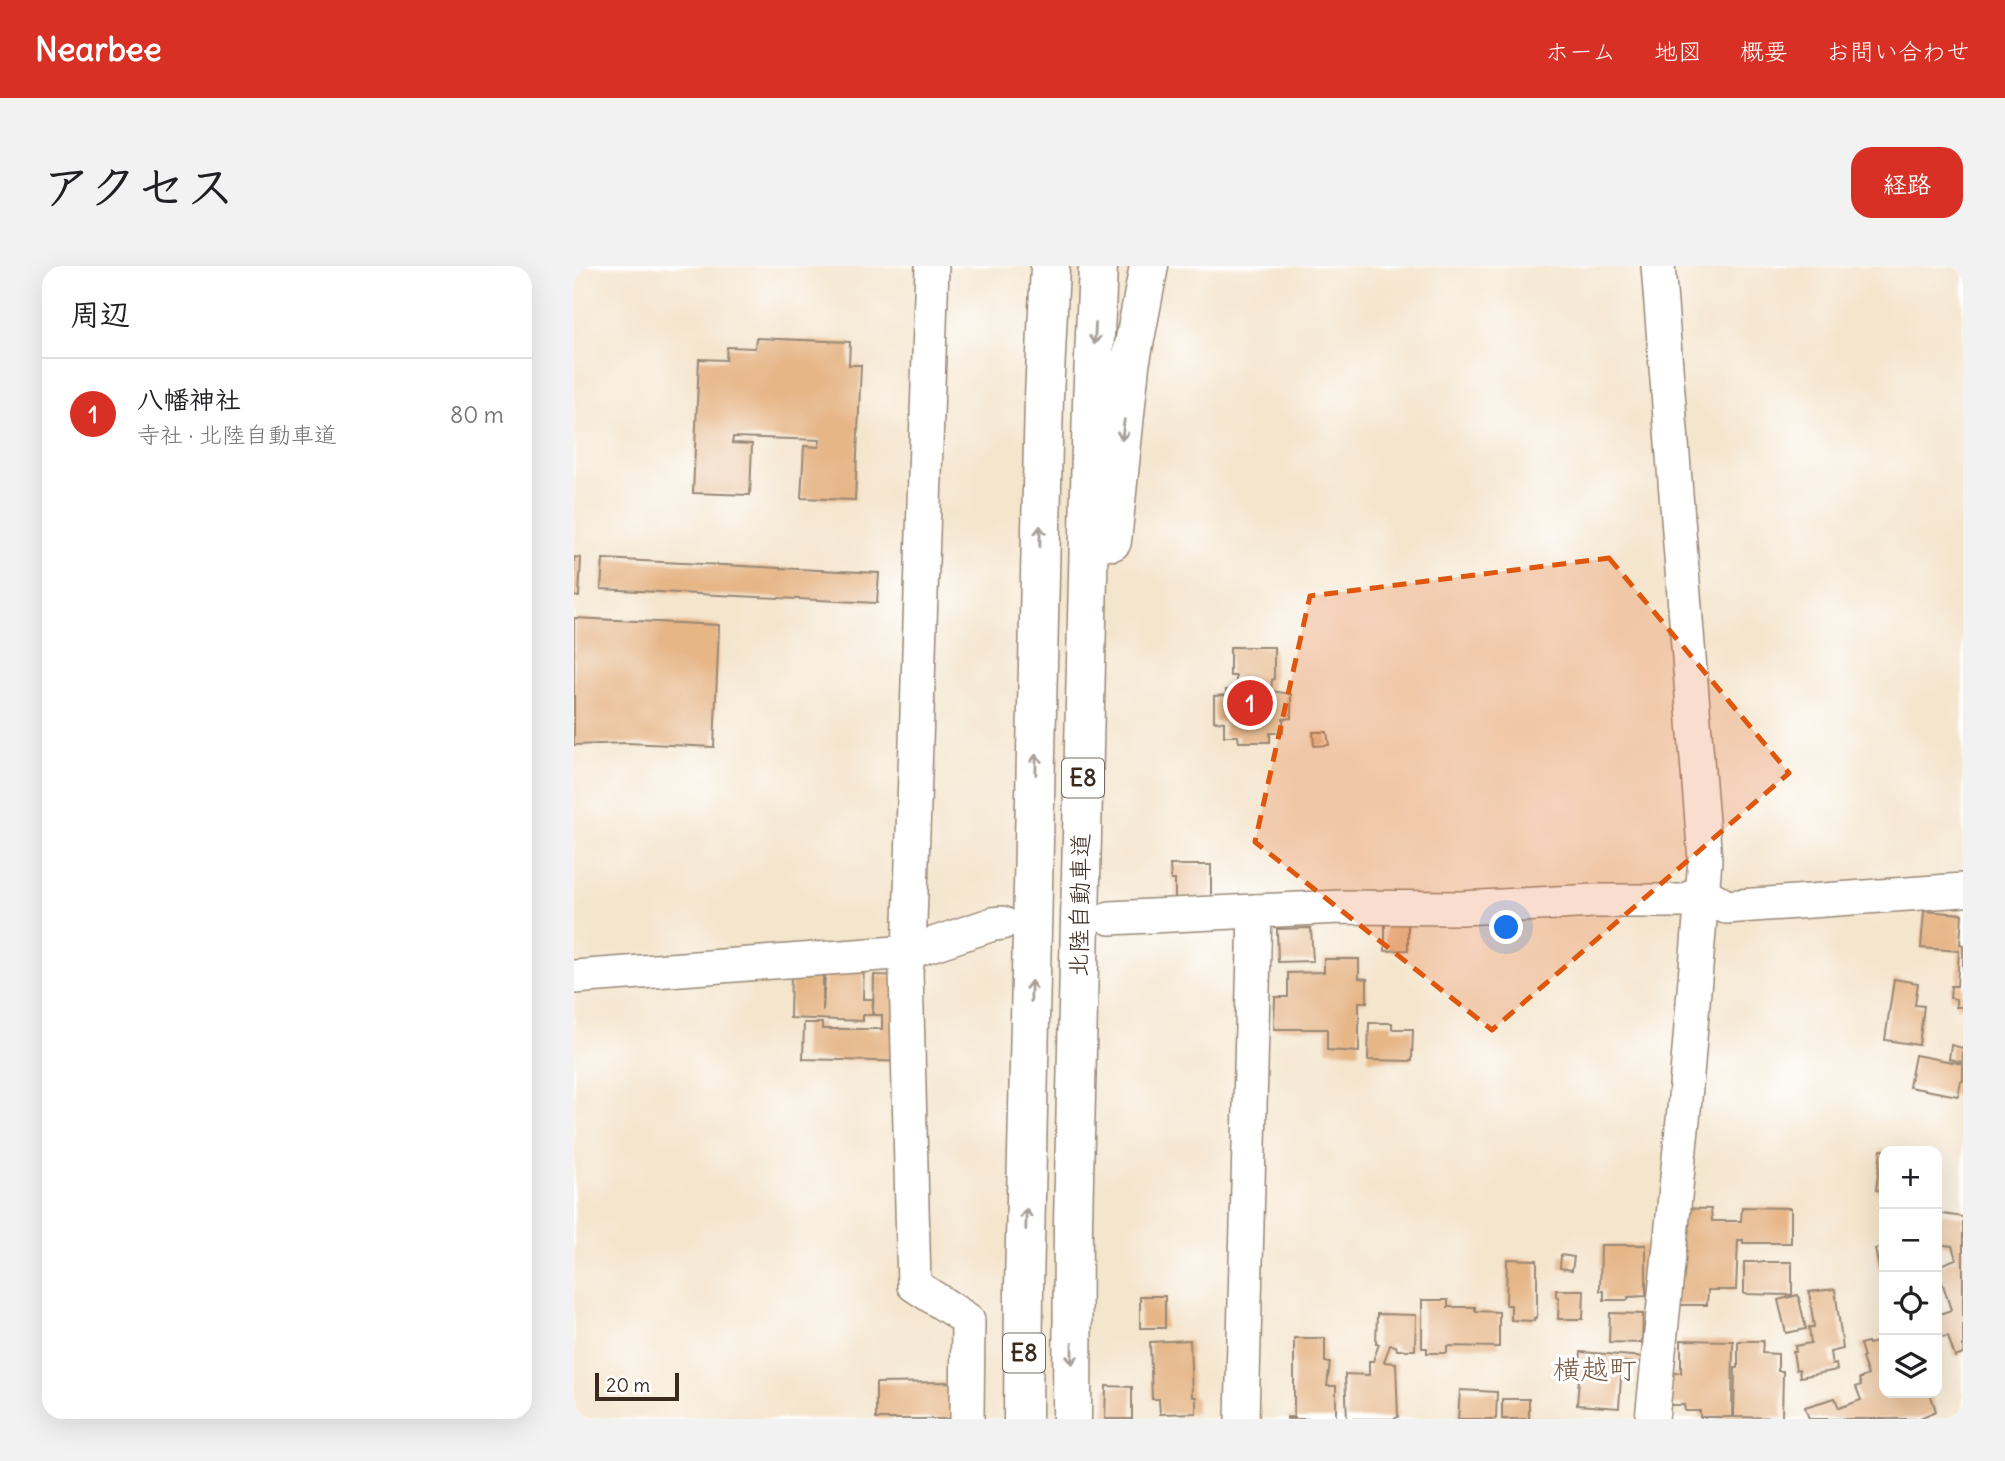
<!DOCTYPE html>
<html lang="ja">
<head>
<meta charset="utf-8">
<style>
	:root { --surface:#fff; --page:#f2f2f2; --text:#202124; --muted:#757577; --line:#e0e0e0; --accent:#d93025 }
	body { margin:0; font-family:Delius,"Klee One",sans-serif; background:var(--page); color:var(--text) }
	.controls { position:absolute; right:21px; bottom:21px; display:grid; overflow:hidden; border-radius:14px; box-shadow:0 7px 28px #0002 }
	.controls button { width:63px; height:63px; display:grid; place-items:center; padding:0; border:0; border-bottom:2px solid var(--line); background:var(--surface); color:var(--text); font:35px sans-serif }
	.scale { position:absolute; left:21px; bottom:18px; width:84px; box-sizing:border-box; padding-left:7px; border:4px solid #3b2a1e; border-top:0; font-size:19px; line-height:24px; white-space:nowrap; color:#3b2a1e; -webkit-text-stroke:5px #fff; paint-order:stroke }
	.you { position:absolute; left:933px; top:662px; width:24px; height:24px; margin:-18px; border:5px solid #fff; border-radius:50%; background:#1a73e8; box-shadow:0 0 0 10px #1a73e833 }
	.badge { display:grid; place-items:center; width:46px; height:46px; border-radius:50%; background:var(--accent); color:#fff; font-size:23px; font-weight:700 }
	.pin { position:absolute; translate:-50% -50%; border:4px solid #fff; box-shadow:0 2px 7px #0006 }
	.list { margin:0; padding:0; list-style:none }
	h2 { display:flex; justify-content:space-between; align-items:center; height:91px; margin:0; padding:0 28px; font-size:30px }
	h2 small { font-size:23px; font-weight:400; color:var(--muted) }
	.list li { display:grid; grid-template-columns:46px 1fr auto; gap:21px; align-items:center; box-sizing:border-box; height:112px; padding:0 28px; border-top:2px solid var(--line) }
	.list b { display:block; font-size:26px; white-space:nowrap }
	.list p { margin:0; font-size:23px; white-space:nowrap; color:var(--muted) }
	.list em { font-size:23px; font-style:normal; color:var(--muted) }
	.icon { flex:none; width:38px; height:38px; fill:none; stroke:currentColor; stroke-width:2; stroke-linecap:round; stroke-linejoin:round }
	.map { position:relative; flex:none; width:1389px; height:1153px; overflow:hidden; border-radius:21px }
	header { display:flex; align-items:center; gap:42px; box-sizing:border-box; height:98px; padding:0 35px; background:var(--accent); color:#fff }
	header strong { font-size:33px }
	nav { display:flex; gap:38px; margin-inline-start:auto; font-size:24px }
	.intro { display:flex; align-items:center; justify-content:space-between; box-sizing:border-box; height:168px; padding:0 42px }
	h1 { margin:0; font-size:49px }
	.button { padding:18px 32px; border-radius:21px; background:var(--accent); color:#fff; font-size:24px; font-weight:700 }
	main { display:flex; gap:42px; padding:0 42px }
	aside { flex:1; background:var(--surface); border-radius:21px; box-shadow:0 7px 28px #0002 }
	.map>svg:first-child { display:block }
	.building { fill:#e6b687 }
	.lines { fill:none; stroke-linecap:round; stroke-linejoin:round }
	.minor-casing { stroke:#988876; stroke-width:36 }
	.motorway-casing { stroke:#988876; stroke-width:41 }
	.minor { stroke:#fff; stroke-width:33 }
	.motorway { stroke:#fff; stroke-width:38 }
	.oneway { stroke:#a79f9a }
	.marked { fill:#df570d; fill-opacity:0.2; stroke:#df570d; stroke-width:5; stroke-dasharray:14 9; stroke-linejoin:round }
	.labels { text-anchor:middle; stroke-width:6; stroke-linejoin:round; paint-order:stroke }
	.shield { fill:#fff; stroke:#766a62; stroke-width:2 }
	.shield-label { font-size:23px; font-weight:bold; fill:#3b2a1e }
	.street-label { font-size:24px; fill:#3b2a1e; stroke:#fff }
	.quarter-label { font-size:28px; fill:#775b43; stroke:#fff }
</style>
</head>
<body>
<header>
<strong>Nearbee</strong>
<nav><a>ホーム</a><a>地図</a><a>概要</a><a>お問い合わせ</a></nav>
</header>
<div class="intro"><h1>アクセス</h1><a class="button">経路</a></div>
<main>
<aside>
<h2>周辺<small></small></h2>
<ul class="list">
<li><span class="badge">1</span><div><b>八幡神社</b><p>寺社 · 北陸自動車道</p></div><em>80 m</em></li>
</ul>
</aside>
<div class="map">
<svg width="1389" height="1153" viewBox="0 0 1389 1153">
	<rect width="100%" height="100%" fill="#fff"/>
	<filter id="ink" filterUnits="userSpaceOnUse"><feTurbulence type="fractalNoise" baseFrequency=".0143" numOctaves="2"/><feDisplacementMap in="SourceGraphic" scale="14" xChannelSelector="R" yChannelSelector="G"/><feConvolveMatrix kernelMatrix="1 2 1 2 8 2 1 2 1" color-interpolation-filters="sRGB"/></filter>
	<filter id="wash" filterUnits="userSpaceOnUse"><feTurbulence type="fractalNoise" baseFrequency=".00686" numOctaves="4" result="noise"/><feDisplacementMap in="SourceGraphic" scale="28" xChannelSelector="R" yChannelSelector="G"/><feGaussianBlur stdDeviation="1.57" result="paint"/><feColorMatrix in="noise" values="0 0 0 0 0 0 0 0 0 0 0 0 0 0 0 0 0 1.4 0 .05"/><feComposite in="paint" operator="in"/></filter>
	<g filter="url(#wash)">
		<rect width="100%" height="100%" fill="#f4e5cd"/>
		<g id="blocks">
			<!-- building -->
			<g class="building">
				<polygon points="182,72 276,76 275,99 287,99 281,234 227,232 230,180 245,181 246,174 159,171 158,177 178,178 176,229 119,227 125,93 152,94 153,81 181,82"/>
				<polygon points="0,291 7,292 5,331 0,330"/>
				<polygon points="29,293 305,307 303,337 27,323"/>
				<polygon points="0,352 145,359 140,481 53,477 0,479"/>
				<polygon points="656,381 700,381 700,413 698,414 697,425 717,428 717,452 709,453 709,467 696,467 696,476 665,476 664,470 650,470 650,456 640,455 640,430 652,429 652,424 662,424 662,410 656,410"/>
				<polygon points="739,466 753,466 755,479 740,480"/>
				<polygon points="596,599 637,599 637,634 601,634 601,614 597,614"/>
				<polygon points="1350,645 1388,648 1386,678 1389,679 1389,741 1382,741 1382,733 1376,732 1377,720 1383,720 1385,685 1347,682"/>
				<polygon points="811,655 834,656 834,684 811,685"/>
				<polygon points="737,662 739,695 704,696 703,663"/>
				<polygon points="750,693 785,693 785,712 793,713 793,736 785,736 785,786 753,784 753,763 700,763 701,731 714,731 714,707 750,706"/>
				<polygon points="290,694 289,733 299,733 298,749 289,749 289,755 216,752 217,707 249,708 249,745 251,708"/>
				<polygon points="300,709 334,710 339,796 229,793 230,757 248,757 248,763 308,763 308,749 299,749"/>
				<polygon points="1320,713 1344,717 1341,739 1350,740 1345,779 1311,774"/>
				<polygon points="795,757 818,757 818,763 839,763 838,795 794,794"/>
				<polygon points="1377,779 1389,782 1389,796 1375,793"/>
				<polygon points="1341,789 1389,798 1389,815 1387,815 1384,830 1335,821"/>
				<polygon points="1307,884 1310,884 1310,925 1302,924"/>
				<polygon points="1168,941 1217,942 1217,977 1169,977 1169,974 1164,974 1162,1024 1134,1024 1133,1039 1102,1039 1106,942 1137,943 1138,955 1167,955"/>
				<polygon points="1363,947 1389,951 1389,1088 1381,1091 1374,1070 1366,1071 1363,1064 1363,1049 1377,1044 1363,1000 1382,993 1378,980 1363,978"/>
				<polygon points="1027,979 1072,979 1072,1030 1054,1031 1054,1034 1030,1034 1030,1025 1026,1025"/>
				<polygon points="1310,981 1310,1011 1307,1012 1301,983"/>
				<polygon points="987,989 1000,991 998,1004 986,1002"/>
				<polygon points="933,993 963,994 963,1052 960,1052 960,1055 937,1054 937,1039 932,1039"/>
				<polygon points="1170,996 1218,996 1218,1029 1170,1028"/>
				<polygon points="1261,1023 1269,1083 1256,1086 1258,1099 1262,1098 1263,1104 1226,1111 1225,1103 1222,1104 1219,1086 1222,1086 1221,1080 1237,1077 1235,1061 1240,1061 1235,1026"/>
				<polygon points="982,1024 1010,1024 1009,1053 984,1053 985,1031 982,1031"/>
				<polygon points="1224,1029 1232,1063 1212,1067 1204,1034"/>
				<rect x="566" y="1030" width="25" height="32"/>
				<polygon points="848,1034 874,1034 874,1041 901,1041 901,1045 925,1046 925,1081 873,1080 873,1087 853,1087 853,1082 848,1082"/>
				<polygon points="1036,1047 1069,1048 1068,1077 1035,1076"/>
				<polygon points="803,1048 842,1049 841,1084 823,1084 822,1080 816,1079 810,1096 822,1097 824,1151 820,1153 773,1153 771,1108 795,1109 795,1095 799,1095 805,1078 802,1078"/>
				<polygon points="720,1072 751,1072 751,1096 756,1097 753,1120 762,1120 762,1153 713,1153 713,1151 720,1151"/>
				<polygon points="616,1074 618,1131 622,1131 622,1147 586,1148 585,1133 578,1133 576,1076"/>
				<polygon points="1107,1074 1159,1075 1158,1151 1126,1151 1126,1145 1111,1145 1110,1139 1097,1139 1097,1107 1107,1107"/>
				<polygon points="1308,1074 1310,1079 1310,1127 1356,1127 1362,1145 1344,1153 1235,1153 1231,1141 1261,1132 1265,1142 1287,1134 1282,1121 1287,1119 1285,1113 1294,1109 1288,1092 1290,1091 1286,1078 1294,1076 1295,1078"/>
				<polygon points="1164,1075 1189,1075 1188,1087 1204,1088 1204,1105 1209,1105 1208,1152 1160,1151 1161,1102 1164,1102"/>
				<polygon points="1007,1086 1071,1091 1071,1098 1048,1096 1045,1142 1003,1139"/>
				<polygon points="380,1116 380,1153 302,1153 302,1117"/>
				<polygon points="532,1120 558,1121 558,1153 531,1153"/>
				<polygon points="886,1124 923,1126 922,1153 884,1153"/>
				<rect x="928" y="1133" width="27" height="20"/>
			</g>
		</g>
	</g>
	<g filter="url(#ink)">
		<use href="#blocks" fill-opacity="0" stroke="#988876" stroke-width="2"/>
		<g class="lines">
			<defs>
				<g id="minor">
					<polyline points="358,0 335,686 332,704 340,1019 394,1054 393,1153"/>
					<polyline points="1127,625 1152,641 1389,624"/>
					<polyline points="536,652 681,645"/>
					<polyline points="0,711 335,686 419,658 428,657"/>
					<polyline points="668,1153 681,645 766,641 887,642 1021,635 1111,635 1127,625"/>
					<polyline points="1078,1153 1110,844 1131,594 1084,0"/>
				</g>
				<g id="motorway">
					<polyline points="538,275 556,99 575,0"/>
					<polyline points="449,1153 450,1021 470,131 476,0"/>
					<polyline points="498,1153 499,956 518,138 524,0"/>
				</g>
			</defs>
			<!-- minor casing -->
			<use href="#minor" class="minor-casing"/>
			<!-- motorway casing -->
			<use href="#motorway" class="motorway-casing"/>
			<!-- minor -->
			<use href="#minor" class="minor"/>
			<!-- motorway -->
			<use href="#motorway" class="motorway"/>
		</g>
		<!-- one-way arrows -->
		<defs><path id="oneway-shaft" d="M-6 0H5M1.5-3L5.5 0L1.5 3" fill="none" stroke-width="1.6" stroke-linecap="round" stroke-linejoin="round" transform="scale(1.75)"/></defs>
		<g class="oneway">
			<use href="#oneway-shaft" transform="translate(521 68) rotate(93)"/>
			<use href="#oneway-shaft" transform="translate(549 164) rotate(97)"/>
			<use href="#oneway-shaft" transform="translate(466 270) rotate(-89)"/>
			<use href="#oneway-shaft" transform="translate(462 498) rotate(-89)"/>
			<use href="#oneway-shaft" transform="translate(457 725) rotate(-89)"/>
			<use href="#oneway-shaft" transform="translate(452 953) rotate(-89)"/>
			<use href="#oneway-shaft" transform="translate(498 1088) rotate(90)"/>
		</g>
	</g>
	<!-- marked area -->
	<path class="marked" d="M1035,292l180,215 -297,257 -237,-188 55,-246z"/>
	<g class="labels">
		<!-- shield labels -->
		<g class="shield">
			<rect x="488" y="492.5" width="42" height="39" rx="5"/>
			<rect x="429" y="1067.5" width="42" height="39" rx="5"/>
		</g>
		<g class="shield-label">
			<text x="509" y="520">E8</text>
			<text x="450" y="1095">E8</text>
		</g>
		<!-- street labels -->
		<g class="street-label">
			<text transform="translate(506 639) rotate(-89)" y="8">北陸自動車道</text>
		</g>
		<!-- quarter labels -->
		<g class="quarter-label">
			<text x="1021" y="1113">横越町</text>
		</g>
	</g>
</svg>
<div class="controls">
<button>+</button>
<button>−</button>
<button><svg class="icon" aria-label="locate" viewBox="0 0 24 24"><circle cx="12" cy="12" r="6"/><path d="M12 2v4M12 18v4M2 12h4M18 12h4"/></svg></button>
<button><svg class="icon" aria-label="layers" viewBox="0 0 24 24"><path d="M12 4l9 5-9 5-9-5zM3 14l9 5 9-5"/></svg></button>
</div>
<div class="scale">20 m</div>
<div class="you"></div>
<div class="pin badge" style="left:676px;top:437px">1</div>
</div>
</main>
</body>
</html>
